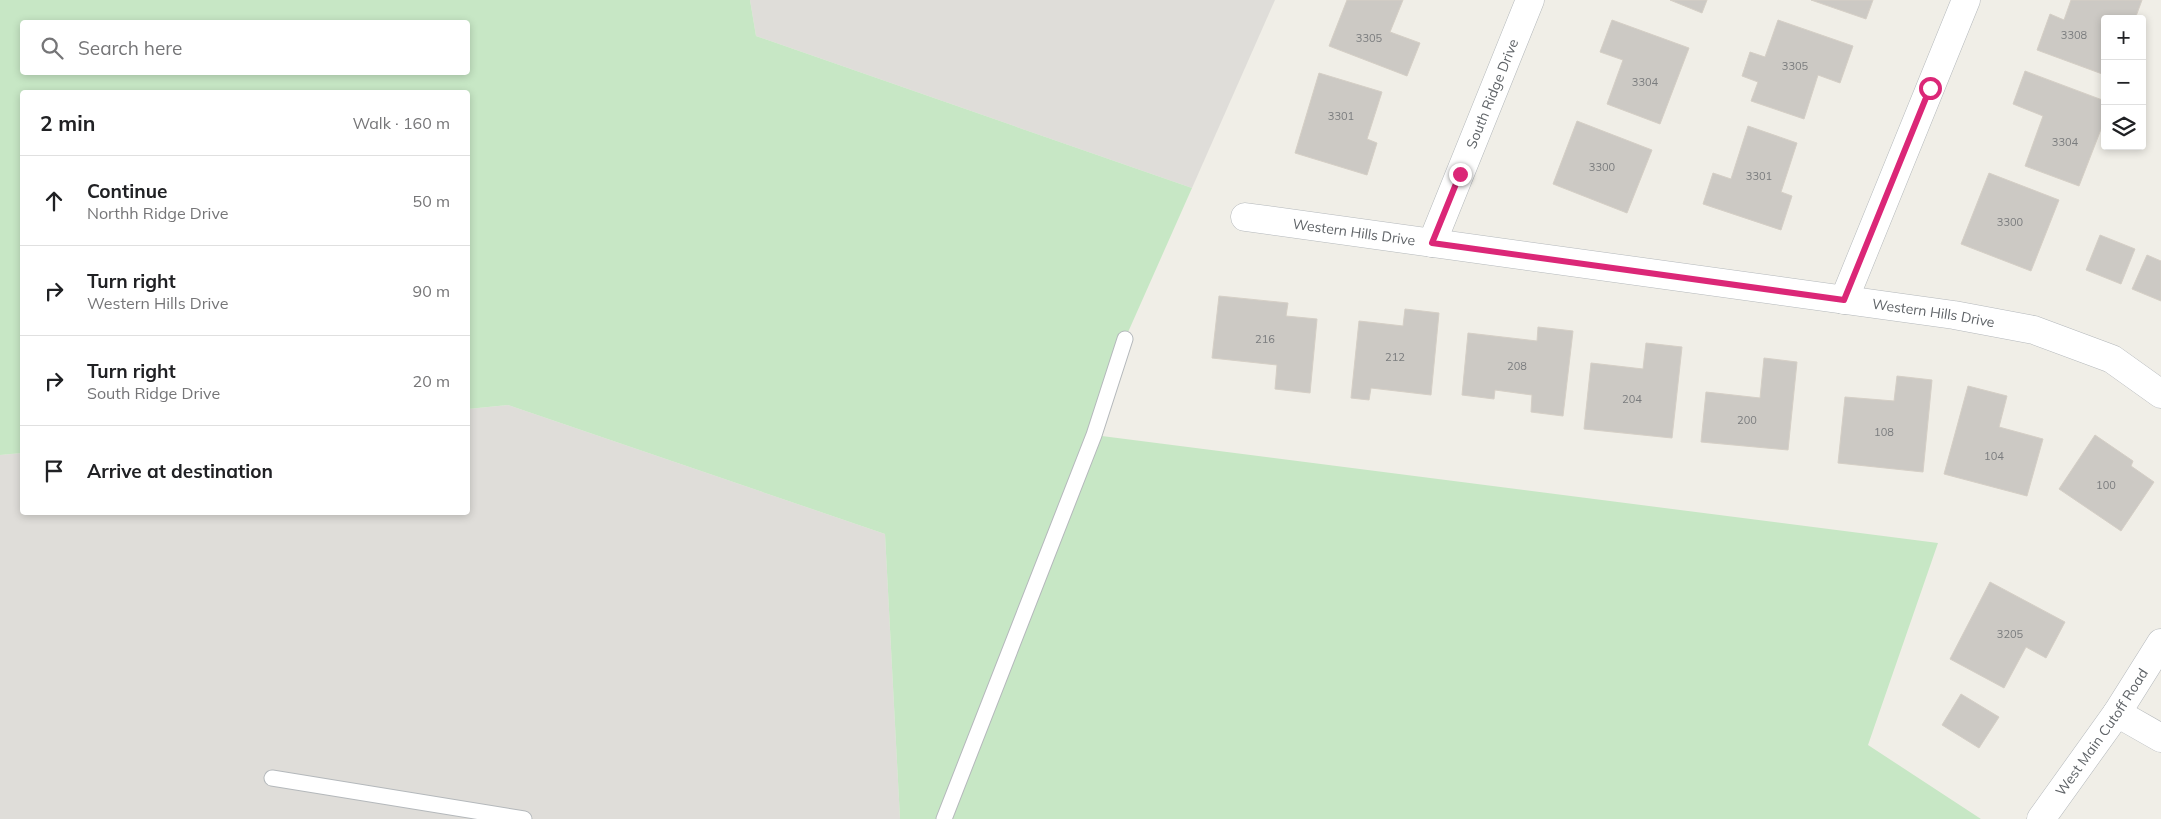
<!DOCTYPE html>
<html lang="en">
<head>
<meta charset="utf-8">
<style>
	:root { --surface:#fff; --page:#f2f2f2; --text:#202124; --muted:#757577; --line:#e0e0e0 }
	body { margin:0; font-family:Mulish,sans-serif; background:var(--page); color:var(--text) }
	.controls { position:absolute; right:15px; top:15px; display:grid; overflow:hidden; border-radius:5px; box-shadow:0 2px 8px #0003 }
	.controls button { width:45px; height:45px; display:grid; place-items:center; padding:0; border:0; border-bottom:1px solid var(--line); background:var(--surface); color:var(--text); font:25px sans-serif }
	.stop { position:absolute; width:15px; height:15px; margin:-11px; border:4px solid #db2777; border-radius:50%; background:#fff }
	.stop.end { background:#db2777; border-color:#fff; box-shadow:0 1px 5px #0008 }
	.list { margin:0; padding:0; list-style:none }
	h2 { display:flex; justify-content:space-between; align-items:center; height:65px; margin:0; padding:0 20px; font-size:21px }
	h2 small { font-size:16px; font-weight:400; color:var(--muted) }
	.list li { display:grid; grid-template-columns:32px 1fr auto; gap:15px; align-items:center; box-sizing:border-box; height:90px; padding:0 20px; border-top:1px solid var(--line) }
	.list b { display:block; font-size:19px; white-space:nowrap }
	.list p { margin:0; font-size:16px; white-space:nowrap; color:var(--muted) }
	.list em { font-size:16px; font-style:normal; color:var(--muted) }
	.icon { flex:none; width:28px; height:28px; fill:none; stroke:currentColor; stroke-width:2; stroke-linecap:round; stroke-linejoin:round }
	.map { position:relative; flex:none; width:2161px; height:819px; overflow:hidden }
	.search { position:absolute; background:var(--surface); box-shadow:0 2px 8px #0003; left:20px; top:20px; width:450px; height:55px; display:flex; align-items:center; gap:12px; box-sizing:border-box; padding:0 18px; border-radius:5px; color:var(--muted); font-size:19px }
	.panel { position:absolute; background:var(--surface); box-shadow:0 2px 8px #0003; left:20px; top:90px; width:450px; height:425px; border-radius:5px }
	.map>svg:first-child { display:block }
	.industrial { fill:#dfddd9 }
	.green { fill:#c7e7c5; fill-rule:evenodd }
	.building { fill:#ccc9c4; stroke:#d5cfc6 }
	.lines { fill:none; stroke-linecap:round; stroke-linejoin:round }
	.lane-casing { stroke:#b4b8bb; stroke-width:17 }
	.street-casing { stroke:#b4b8bb; stroke-width:29 }
	.secondary-casing { stroke:#b3b7bb; stroke-width:29 }
	.lane { stroke:#fff; stroke-width:15 }
	.street { stroke:#fff; stroke-width:28 }
	.secondary { stroke:#fff; stroke-width:28 }
	.route { stroke:#db2777; stroke-width:6 }
	.labels { text-anchor:middle; stroke-width:4; stroke-linejoin:round; paint-order:stroke }
	.number-label { font-size:11px; fill:#7a7c7e }
	.street-label { font-size:14px; fill:#5f6367; stroke:#fff }
</style>
</head>
<body>
<div class="map">
<svg width="2161" height="819" viewBox="0 0 2161 819">
	<rect width="100%" height="100%" fill="#f0eee7"/>
	<!-- industrial -->
	<g class="industrial">
		<polygon points="750,0 1275,0 1192,188 756,36"/>
		<polygon points="508,405 885,534 900,819 0,819 0,455 22,453 22,512 468,512 468,409"/>
	</g>
	<!-- green -->
	<path class="green" d="M0,0h750l6,36 436,152 -67,151 -31,96 844,108 -70,202 113,74h-1081l-15,-285 -377,-129 -40,4v-317h-446v361l-22,2zM22,22h446v50h-446z"/>
	<!-- building -->
	<g class="building">
		<polygon points="1347,0 1403,0 1390,32 1420,43 1407,76 1329,46"/>
		<polygon points="1670,0 1707,0 1702,13"/>
		<polygon points="1811,0 1873,0 1866,19"/>
		<polygon points="2071,0 2142,0 2135,19 2105,19 2105,75 2037,50 2050,14 2064,20"/>
		<polygon points="1612,20 1689,48 1660,124 1607,104 1623,60 1600,52"/>
		<polygon points="1778,20 1853,46 1840,83 1818,75 1804,119 1751,101 1758,82 1742,76 1750,52 1765,57"/>
		<polygon points="2025,71 2105,101 2105,119 2079,186 2025,166 2043,116 2013,104"/>
		<polygon points="1319,73 1382,92 1367,139 1377,143 1367,175 1295,153"/>
		<polygon points="1577,121 1652,150 1627,213 1553,184"/>
		<polygon points="1748,126 1797,143 1781,192 1792,196 1781,230 1703,204 1713,173 1731,179"/>
		<polygon points="1989,173 2059,200 2031,271 1961,244"/>
		<polygon points="2100,235 2135,249 2121,284 2086,270"/>
		<polygon points="2147,255 2161,261 2161,301 2132,289"/>
		<polygon points="1219,296 1288,303 1286,316 1317,319 1310,393 1275,389 1277,365 1212,358"/>
		<polygon points="1405,309 1439,313 1431,395 1371,388 1369,400 1351,398 1359,321 1403,326"/>
		<polygon points="1538,327 1573,331 1563,416 1531,412 1532,395 1495,390 1494,399 1462,395 1468,333 1537,341"/>
		<polygon points="1646,343 1682,347 1672,438 1584,429 1591,363 1643,369"/>
		<polygon points="1764,358 1797,362 1788,450 1701,442 1706,392 1760,398"/>
		<polygon points="1897,376 1932,380 1923,472 1838,463 1845,397 1894,401"/>
		<polygon points="1968,386 2007,396 1999,427 2043,439 2027,496 1944,474"/>
		<polygon points="2095,435 2133,461 2131,466 2154,482 2121,531 2059,489"/>
		<polygon points="1990,582 2065,622 2046,658 2026,647 2004,688 1950,659"/>
		<polygon points="1961,694 1999,717 1979,748 1942,725"/>
	</g>
	<g class="lines">
		<defs>
			<g id="lane">
				<polyline points="272,778 524,819"/>
				<polyline points="944,819 1094,435 1125,339"/>
			</g>
			<g id="street">
				<path id="s1" d="M1245,217l709,98 80,15 78,29 49,35"/>
				<path id="s2" d="M1432,243l98,-243"/>
				<polyline points="1844,300 1966,0"/>
				<polyline points="2117,713 2161,738"/>
			</g>
			<g id="secondary">
				<path id="s3" d="M2041,819l76,-106 44,-70"/>
			</g>
		</defs>
		<!-- lane casing -->
		<use href="#lane" class="lane-casing"/>
		<!-- street casing -->
		<use href="#street" class="street-casing"/>
		<!-- secondary casing -->
		<use href="#secondary" class="secondary-casing"/>
		<!-- lane -->
		<use href="#lane" class="lane"/>
		<!-- street -->
		<use href="#street" class="street"/>
		<!-- secondary -->
		<use href="#secondary" class="secondary"/>
	</g>
	<g class="lines">
		<!-- route -->
		<polyline class="route" points="1460,174 1432,243 1844,300 1930,88"/>
	</g>
	<g class="labels">
		<!-- number labels -->
		<g class="number-label">
			<text x="2074" y="39">3308</text>
			<text x="1369" y="42">3305</text>
			<text x="1795" y="70">3305</text>
			<text x="1645" y="86">3304</text>
			<text x="1341" y="120">3301</text>
			<text x="2065" y="146">3304</text>
			<text x="1602" y="171">3300</text>
			<text x="1759" y="180">3301</text>
			<text x="2010" y="226">3300</text>
			<text x="1265" y="343">216</text>
			<text x="1395" y="361">212</text>
			<text x="1517" y="370">208</text>
			<text x="1632" y="403">204</text>
			<text x="1747" y="424">200</text>
			<text x="1884" y="436">108</text>
			<text x="1994" y="460">104</text>
			<text x="2106" y="489">100</text>
			<text x="2010" y="638">3205</text>
		</g>
		<!-- street labels -->
		<g class="street-label">
			<text dy="5" stroke="none"><textPath href="#s2" startOffset="161">South Ridge Drive</textPath></text>
			<text dy="5" stroke="none"><textPath href="#s1" startOffset="110">Western Hills Drive</textPath></text>
			<text dy="5" stroke="none"><textPath href="#s1" startOffset="695">Western Hills Drive</textPath></text>
			<text dy="5" stroke="none"><textPath href="#s3" startOffset="106">West Main Cutoff Road</textPath></text>
		</g>
	</g>
</svg>
<div class="controls">
<button>+</button>
<button>−</button>
<button><svg class="icon" aria-label="layers" viewBox="0 0 24 24"><path d="M12 4l9 5-9 5-9-5zM3 14l9 5 9-5"/></svg></button>
</div>
<div class="stop" style="left:1930px;top:88px"></div>
<div class="stop end" style="left:1460px;top:174px"></div>
<div class="search"><svg class="icon" aria-label="search" viewBox="0 0 24 24"><circle cx="10" cy="10" r="6"/><path d="M15 15l6 6"/></svg>Search here</div>
<section class="panel">
<h2>2 min<small>Walk · 160 m</small></h2>
<ul class="list">
<li><svg class="icon" aria-label="ahead" viewBox="0 0 24 24"><path d="M12 20V5M6 11l6-6 6 6"/></svg><div><b>Continue</b><p>Northh Ridge Drive</p></div><em>50 m</em></li>
<li><svg class="icon" aria-label="right" viewBox="0 0 24 24"><path d="M7 20v-9h11M14 6l5 5-5 5"/></svg><div><b>Turn right</b><p>Western Hills Drive</p></div><em>90 m</em></li>
<li><svg class="icon" aria-label="right" viewBox="0 0 24 24"><path d="M7 20v-9h11M14 6l5 5-5 5"/></svg><div><b>Turn right</b><p>South Ridge Drive</p></div><em>20 m</em></li>
<li><svg class="icon" aria-label="arrive" viewBox="0 0 24 24"><path d="M6 21V4h12l-3 4 3 4H6"/></svg><div><b>Arrive at destination</b></div></li>
</ul>
</section>
</div>
</body>
</html>
